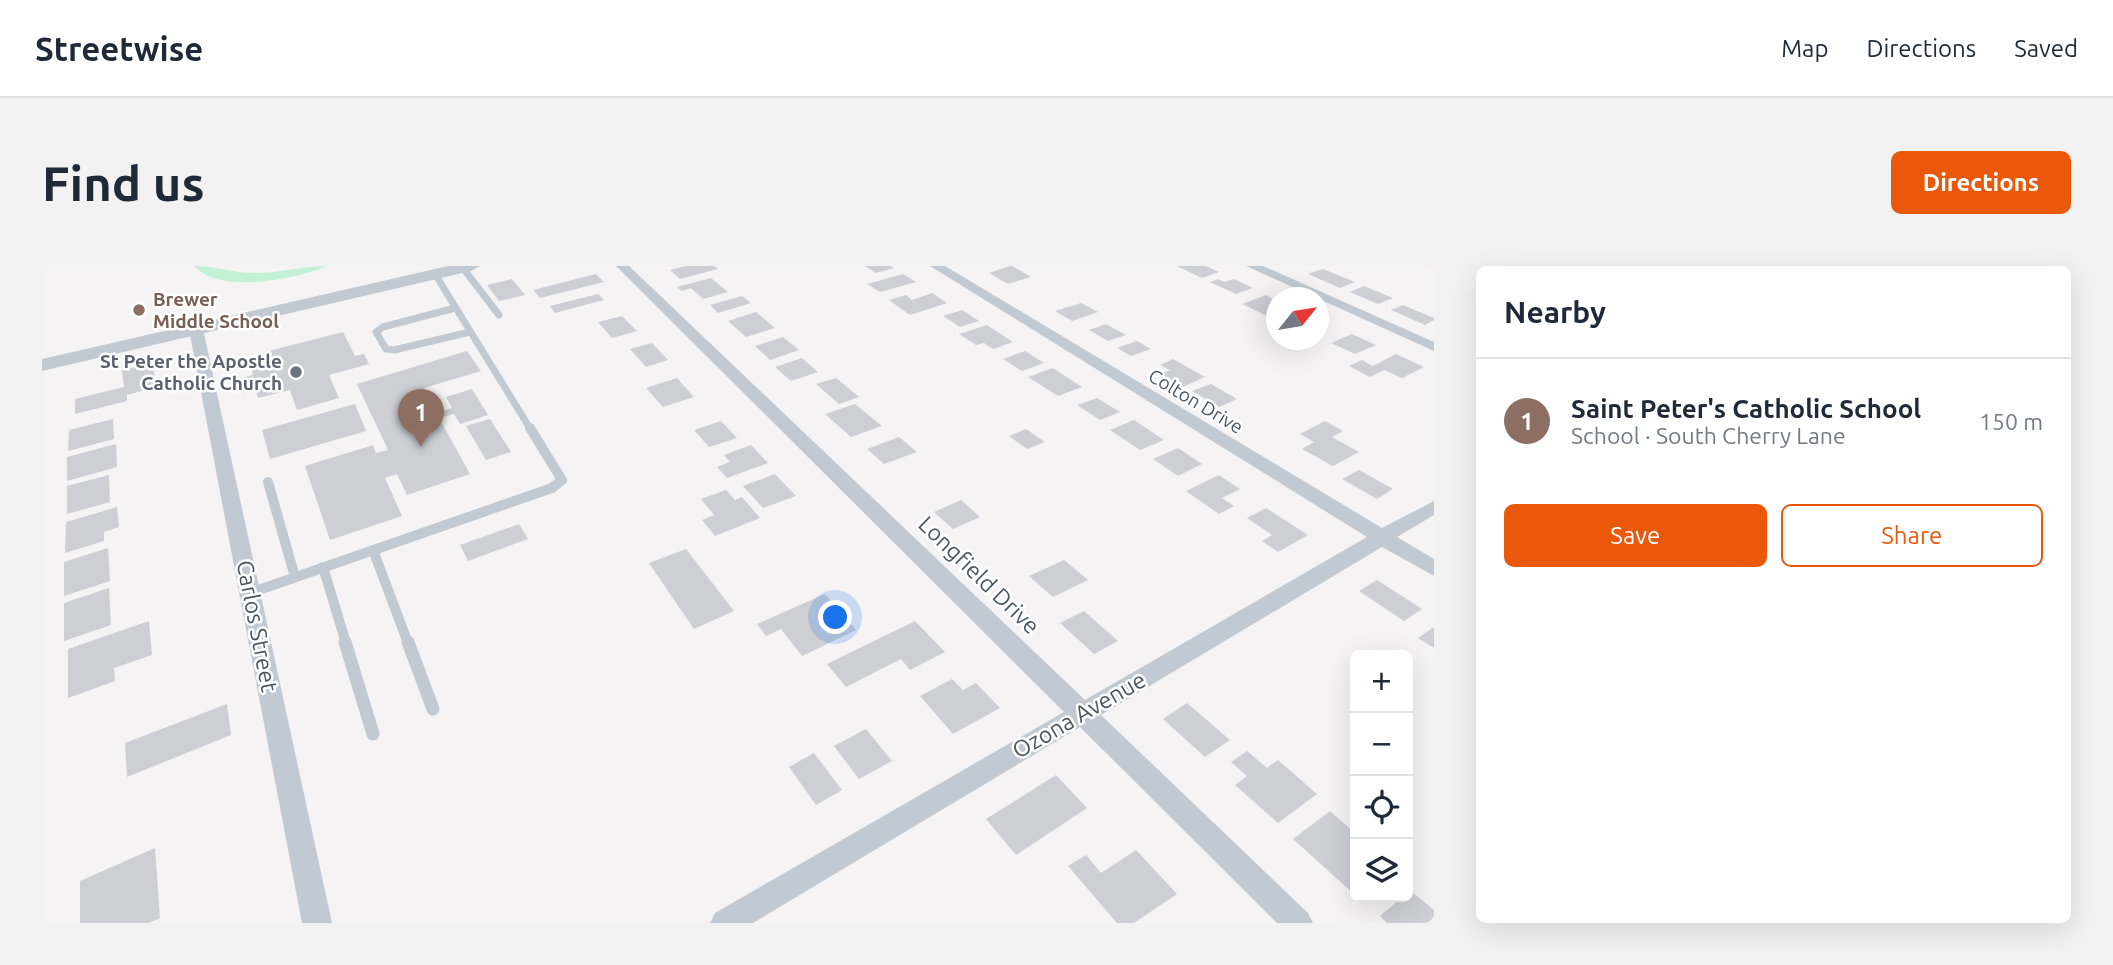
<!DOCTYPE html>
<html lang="en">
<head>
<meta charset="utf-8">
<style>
	:root { --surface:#fff; --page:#f2f2f3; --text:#1f2937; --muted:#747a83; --line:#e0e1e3; --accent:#ea580c }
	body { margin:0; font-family:Ubuntu,sans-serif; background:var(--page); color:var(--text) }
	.controls { position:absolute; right:21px; bottom:21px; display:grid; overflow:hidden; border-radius:10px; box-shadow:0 7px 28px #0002 }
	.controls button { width:63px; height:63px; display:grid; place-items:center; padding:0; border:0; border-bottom:2px solid var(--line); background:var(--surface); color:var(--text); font:35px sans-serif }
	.compass { position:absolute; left:1224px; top:21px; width:63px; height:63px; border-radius:50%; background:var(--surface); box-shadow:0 7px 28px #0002; rotate:60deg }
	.you { position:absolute; left:794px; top:352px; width:24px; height:24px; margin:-18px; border:5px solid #fff; border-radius:50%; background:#1a73e8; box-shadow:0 0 0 10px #1a73e833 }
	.badge { display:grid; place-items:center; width:46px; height:46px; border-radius:50%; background:var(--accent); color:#fff; font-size:23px; font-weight:700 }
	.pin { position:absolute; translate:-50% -58px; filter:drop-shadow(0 2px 4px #0008) }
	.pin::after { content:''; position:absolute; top:37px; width:24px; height:21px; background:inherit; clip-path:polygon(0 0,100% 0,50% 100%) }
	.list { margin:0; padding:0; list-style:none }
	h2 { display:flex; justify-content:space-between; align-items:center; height:91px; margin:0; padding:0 28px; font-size:30px }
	h2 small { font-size:23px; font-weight:400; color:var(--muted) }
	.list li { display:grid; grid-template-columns:46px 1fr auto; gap:21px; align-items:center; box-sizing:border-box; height:126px; padding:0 28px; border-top:2px solid var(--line) }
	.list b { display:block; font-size:26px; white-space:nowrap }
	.list p { margin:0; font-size:23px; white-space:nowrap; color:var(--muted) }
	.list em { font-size:23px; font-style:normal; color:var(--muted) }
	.actions { display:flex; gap:14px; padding:21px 28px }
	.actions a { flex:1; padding:16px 0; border:2px solid var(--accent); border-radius:10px; text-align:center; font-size:24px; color:var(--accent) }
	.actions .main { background:var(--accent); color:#fff }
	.icon { flex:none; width:38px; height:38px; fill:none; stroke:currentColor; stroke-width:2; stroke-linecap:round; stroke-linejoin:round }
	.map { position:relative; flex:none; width:1392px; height:657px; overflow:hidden; border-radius:10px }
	header { display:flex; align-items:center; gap:42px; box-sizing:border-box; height:98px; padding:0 35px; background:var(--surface); border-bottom:2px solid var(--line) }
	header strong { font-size:33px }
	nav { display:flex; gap:38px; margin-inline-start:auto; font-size:24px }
	.intro { display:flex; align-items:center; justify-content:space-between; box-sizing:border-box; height:168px; padding:0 42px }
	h1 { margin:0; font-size:49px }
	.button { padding:18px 32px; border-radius:10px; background:var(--accent); color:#fff; font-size:24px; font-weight:700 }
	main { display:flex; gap:42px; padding:0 42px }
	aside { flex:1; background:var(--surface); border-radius:10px; box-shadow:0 7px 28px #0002 }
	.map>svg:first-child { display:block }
	.green { fill:#c3f1d5 }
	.building { fill:#cdcfd5 }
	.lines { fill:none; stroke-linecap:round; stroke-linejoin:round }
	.service-far2 { stroke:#c1cad2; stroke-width:7 }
	.service-far1 { stroke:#c1cad2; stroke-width:10 }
	.service { stroke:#c1cad2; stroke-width:13 }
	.minor { fill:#c1cad2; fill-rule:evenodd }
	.tertiary { fill:#c1cad2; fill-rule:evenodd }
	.education-dot { fill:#8d6e63; stroke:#fff; stroke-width:2.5 }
	.worship-dot { fill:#6b7280; stroke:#fff; stroke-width:2.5 }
	.labels { text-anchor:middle; stroke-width:5; stroke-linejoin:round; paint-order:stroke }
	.far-education-label { font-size:19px; font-weight:bold; fill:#785e54; stroke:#fff; text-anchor:start }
	.far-worship-label { font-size:19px; font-weight:bold; fill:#5b616d; stroke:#fff; text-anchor:end }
	.far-street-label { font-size:19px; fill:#4a5661; stroke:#fff }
	.street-label { font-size:23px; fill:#4a5661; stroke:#fff }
</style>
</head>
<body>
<header>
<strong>Streetwise</strong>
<nav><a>Map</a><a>Directions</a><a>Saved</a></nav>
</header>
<div class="intro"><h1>Find us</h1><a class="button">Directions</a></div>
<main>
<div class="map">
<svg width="1392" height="657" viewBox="0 0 1392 657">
	<rect width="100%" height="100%" fill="#f5f3f3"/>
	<!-- green -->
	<path class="green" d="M152,0c21,0 39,7 61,7 25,0 48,-7 72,-7 -31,13 -107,29 -133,0z"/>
	<!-- building -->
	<g class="building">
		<polygon points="644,0 672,0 676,3 638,13 628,4"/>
		<polygon points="823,0 849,0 852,2 834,7"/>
		<polygon points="968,0 970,0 989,11 966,18 947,7"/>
		<polygon points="1135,0 1164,0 1177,6 1160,12"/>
		<polygon points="1281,3 1313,16 1298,22 1266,8"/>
		<polygon points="554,8 562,16 498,32 491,24"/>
		<polygon points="861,8 874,16 838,26 825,18"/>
		<polygon points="669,12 686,26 661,33 649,22 640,25 635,21"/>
		<polygon points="470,13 483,29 457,35 445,19"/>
		<polygon points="1176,13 1183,16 1192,13 1211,22 1194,28 1168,16"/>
		<polygon points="1322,20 1351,32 1336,38 1308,26"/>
		<polygon points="890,27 905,37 868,49 847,34 864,29 870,34"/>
		<polygon points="556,28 562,34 513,47 508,40"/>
		<polygon points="1224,29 1234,35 1234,49 1227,51 1200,38"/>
		<polygon points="700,30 709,37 676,47 668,39"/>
		<polygon points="1039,37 1056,46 1030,55 1013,45"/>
		<polygon points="1361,39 1392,52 1392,54 1383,59 1349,44"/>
		<polygon points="920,44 937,55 918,61 901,50"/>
		<polygon points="714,46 733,62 704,71 686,55"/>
		<polygon points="580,50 595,65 570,72 556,56"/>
		<polygon points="1064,58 1084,69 1066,75 1047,64"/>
		<polygon points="945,59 971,76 951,83 942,77 934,79 917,68"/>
		<polygon points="301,66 313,90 322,88 327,98 287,109 297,132 255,144 248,124 216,132 212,119 194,124 191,114 211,109 209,102 227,98 223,86"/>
		<polygon points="1310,68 1334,79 1313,88 1289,77"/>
		<polygon points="741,71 757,84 728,94 713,80"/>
		<polygon points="1095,75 1109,83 1089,90 1075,82"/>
		<polygon points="610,77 626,94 604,101 588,83"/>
		<polygon points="425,85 439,105 382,122 396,146 410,142 404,131 430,123 446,149 418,158 412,148 397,152 428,208 365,229 355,208 343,212 360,250 288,274 263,200 331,179 334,187 346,184 315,118"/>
		<polygon points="983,85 1002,97 980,105 961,93"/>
		<polygon points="1354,88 1382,101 1360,112 1342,104 1328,111 1307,100 1320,94 1331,100"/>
		<polygon points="760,92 776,106 749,115 733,101"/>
		<polygon points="1131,93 1163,111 1141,121 1119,108 1128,104 1118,99"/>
		<polygon points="111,97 114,121 85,129 85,135 33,148 33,133 82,121 80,104"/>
		<polygon points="1011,102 1040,121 1016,130 986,111"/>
		<polygon points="635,112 652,131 621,141 604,122"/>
		<polygon points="794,112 817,131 797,138 774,118"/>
		<polygon points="1169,118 1195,133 1177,141 1150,125"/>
		<polygon points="1055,132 1078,146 1058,154 1035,139"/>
		<polygon points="313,138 324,165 228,193 220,164"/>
		<polygon points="813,138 840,160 809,171 783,148"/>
		<polygon points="71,153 72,173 26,185 27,164"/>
		<polygon points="448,153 469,186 444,194 424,160"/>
		<polygon points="1092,154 1122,174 1098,184 1068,164"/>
		<polygon points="679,155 695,172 667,181 652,164"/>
		<polygon points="1283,155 1301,165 1290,171 1317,186 1291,200 1260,183 1272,176 1258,168"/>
		<polygon points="984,163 1003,176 985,183 967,170"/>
		<polygon points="857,171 875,186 842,198 825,183"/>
		<polygon points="74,178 75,201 25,215 25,191"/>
		<polygon points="709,179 726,197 685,212 675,201 688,196 682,189"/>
		<polygon points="1136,182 1160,198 1136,210 1111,193"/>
		<polygon points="1317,204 1351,223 1335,233 1300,213"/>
		<polygon points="733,208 754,230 721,242 701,220"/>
		<polygon points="67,209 68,236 25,248 25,220"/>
		<polygon points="1177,209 1198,223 1180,232 1192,240 1177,248 1144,225"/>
		<polygon points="684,224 693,234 700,231 718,252 673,270 660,254 672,249 659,233"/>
		<polygon points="919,234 938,251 911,263 892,246"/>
		<polygon points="75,241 77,261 62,266 62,275 23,287 24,256"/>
		<polygon points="1224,242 1266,269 1236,286 1220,275 1230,269 1205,252"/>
		<polygon points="477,258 486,273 426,295 418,279"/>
		<polygon points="66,282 68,315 22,330 22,296"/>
		<polygon points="644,283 692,345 652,363 607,297"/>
		<polygon points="1022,294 1046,314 1011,331 987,310"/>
		<polygon points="1335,314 1380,343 1362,355 1317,325"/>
		<polygon points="67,322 69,359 22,375 22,337"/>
		<polygon points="783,328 814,364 760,390 739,363 724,370 715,358"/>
		<polygon points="1042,345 1076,375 1052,388 1018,357"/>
		<polygon points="107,355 110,389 72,402 73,415 26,432 26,383"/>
		<polygon points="873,355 903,386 868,404 859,393 804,421 785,398"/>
		<polygon points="1392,361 1392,382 1376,372"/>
		<polygon points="910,413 921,424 934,417 958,442 911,468 878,430"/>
		<polygon points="1145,437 1188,474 1163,491 1121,453"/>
		<polygon points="185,438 189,469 85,511 83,477"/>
		<polygon points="824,463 850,495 817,513 792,480"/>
		<polygon points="1205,485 1225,502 1236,494 1275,528 1236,557 1193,519 1205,510 1189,496"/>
		<polygon points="772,487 800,524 774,539 747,501"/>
		<polygon points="1014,509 1045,542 974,589 944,553"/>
		<polygon points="1288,545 1313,567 1313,629 1251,573"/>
		<polygon points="113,582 118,652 107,657 38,657 38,615"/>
		<polygon points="1094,584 1135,628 1092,657 1075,657 1026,600 1044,589 1059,607"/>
		<polygon points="1368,624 1392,644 1392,657 1345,657 1338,650 1360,631 1366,631"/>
	</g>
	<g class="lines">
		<!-- service-far2 -->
		<g class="service-far2">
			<polyline points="421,2 457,49"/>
			<polyline points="393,8 489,164"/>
			<polyline points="413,42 341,61 334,66 344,83 352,84 428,66"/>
		</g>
		<!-- service-far1 -->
		<g class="service-far1">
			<polyline points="226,216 253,311"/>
			<polyline points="331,284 366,377"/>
			<polyline points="281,301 304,377"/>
			<polyline points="208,327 510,222 520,214 488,162"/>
		</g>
		<!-- service -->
		<g class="service">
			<polyline points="303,376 331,468"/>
			<polyline points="366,376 391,443"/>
		</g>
		<!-- minor -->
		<g class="minor">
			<polygon points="574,0 587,0 1043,434 1325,271 888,0 903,0 1340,262 1392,235 1392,249 1355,271 1392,293 1392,310 1340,281 1059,449 1266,647 1271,657 1235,657 1038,461 711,657 668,657 673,647 1022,446"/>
			<polygon points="1204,0 1221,0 1392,76 1392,85"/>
			<polygon points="154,59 161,63 290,657 260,657 147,63"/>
		</g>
		<!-- tertiary -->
		<polygon class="tertiary" points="406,0 438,0 429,5 0,105 0,93"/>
	</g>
	<!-- markers -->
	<circle class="education-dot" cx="97" cy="44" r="7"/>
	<circle class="worship-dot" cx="254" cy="106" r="7"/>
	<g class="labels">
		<!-- far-education labels -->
		<g class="far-education-label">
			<text x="111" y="40">Brewer<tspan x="111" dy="22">Middle School</tspan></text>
		</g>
		<!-- far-worship labels -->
		<g class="far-worship-label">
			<text x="240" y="102">St Peter the Apostle<tspan x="240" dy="22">Catholic Church</tspan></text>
		</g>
		<!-- far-street labels -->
		<g class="far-street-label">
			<text transform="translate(1154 135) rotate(31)" y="7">Colton Drive</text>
		</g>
		<!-- street labels -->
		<g class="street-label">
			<text transform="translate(937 309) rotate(44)" y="8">Longfield Drive</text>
			<text transform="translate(215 360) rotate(79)" y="8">Carlos Street</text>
			<text transform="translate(1037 449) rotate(-30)" y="8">Ozona Avenue</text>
		</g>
	</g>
</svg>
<div class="controls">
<button>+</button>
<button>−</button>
<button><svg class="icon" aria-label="locate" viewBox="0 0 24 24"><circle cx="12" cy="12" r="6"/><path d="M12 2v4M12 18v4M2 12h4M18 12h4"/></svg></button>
<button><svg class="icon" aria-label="layers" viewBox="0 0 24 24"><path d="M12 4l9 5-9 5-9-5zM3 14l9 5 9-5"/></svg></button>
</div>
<svg class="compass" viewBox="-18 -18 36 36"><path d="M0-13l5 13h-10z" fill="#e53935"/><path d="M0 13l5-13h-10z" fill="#747a83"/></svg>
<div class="you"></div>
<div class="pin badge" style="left:379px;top:181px;background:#8d6e63">1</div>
</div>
<aside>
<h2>Nearby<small></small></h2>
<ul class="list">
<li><span class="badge" style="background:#8d6e63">1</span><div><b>Saint Peter's Catholic School</b><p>School · South Cherry Lane</p></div><em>150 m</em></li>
</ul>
<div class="actions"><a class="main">Save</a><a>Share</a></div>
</aside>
</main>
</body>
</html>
